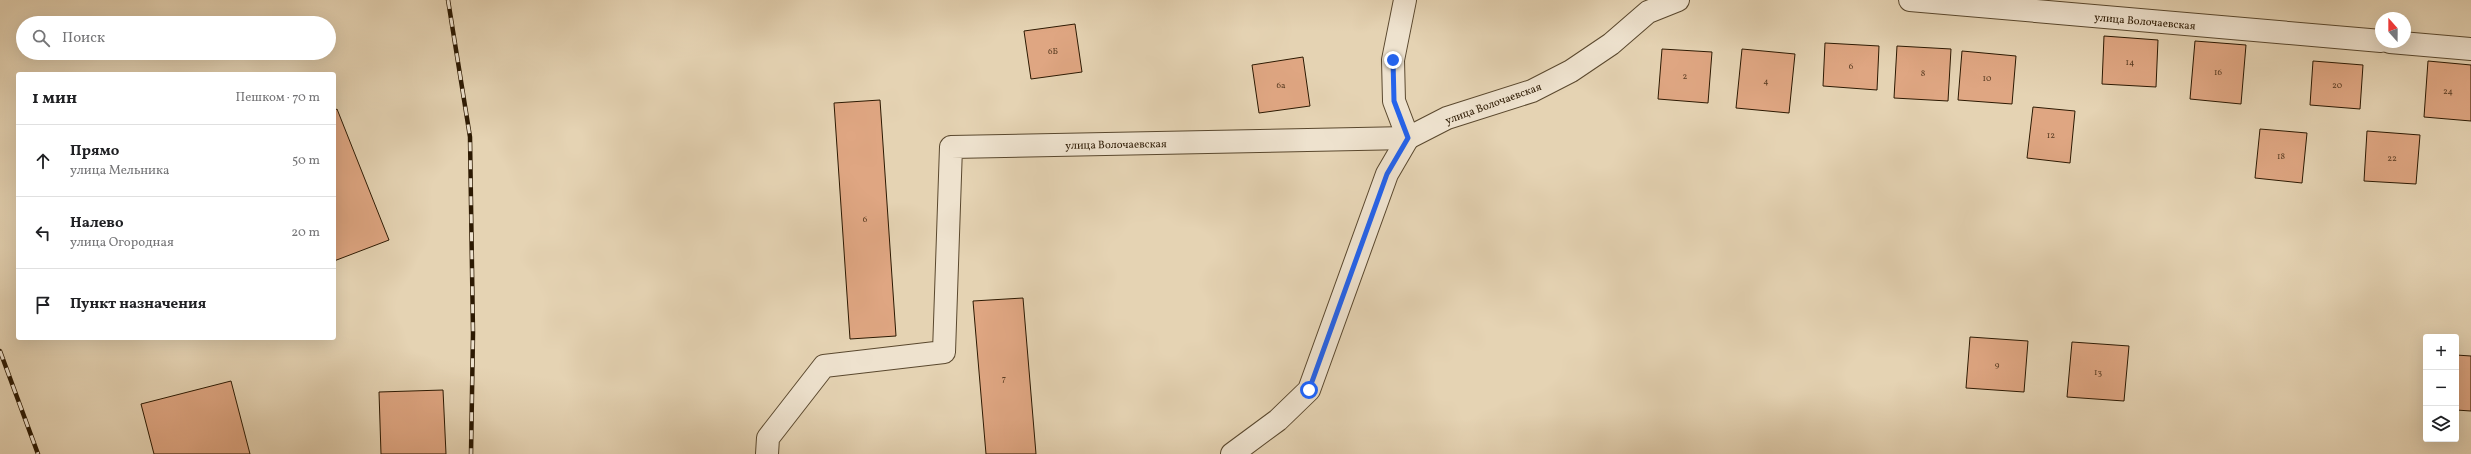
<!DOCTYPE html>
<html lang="ru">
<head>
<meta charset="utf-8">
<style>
	:root { --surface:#fff; --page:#f2f2f2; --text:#202124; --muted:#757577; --line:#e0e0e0 }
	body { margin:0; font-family:Vollkorn,serif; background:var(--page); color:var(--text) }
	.controls { position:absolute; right:12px; bottom:12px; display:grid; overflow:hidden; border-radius:4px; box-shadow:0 4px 16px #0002 }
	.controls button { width:36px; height:36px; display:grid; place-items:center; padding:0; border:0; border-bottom:1px solid var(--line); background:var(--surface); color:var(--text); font:20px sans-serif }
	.compass { position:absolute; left:2375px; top:12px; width:36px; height:36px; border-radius:50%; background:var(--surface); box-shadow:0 4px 16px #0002; rotate:339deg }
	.stop { position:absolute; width:12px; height:12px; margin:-9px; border:3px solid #2563eb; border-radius:50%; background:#fff }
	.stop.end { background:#2563eb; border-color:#fff; box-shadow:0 1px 4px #0008 }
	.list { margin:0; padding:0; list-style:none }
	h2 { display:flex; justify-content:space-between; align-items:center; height:52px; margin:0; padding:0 16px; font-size:17px }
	h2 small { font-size:13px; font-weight:400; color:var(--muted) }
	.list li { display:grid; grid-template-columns:26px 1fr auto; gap:12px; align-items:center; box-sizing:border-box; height:72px; padding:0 16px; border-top:1px solid var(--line) }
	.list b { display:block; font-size:15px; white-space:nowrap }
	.list p { margin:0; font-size:13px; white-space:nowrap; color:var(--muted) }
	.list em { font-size:13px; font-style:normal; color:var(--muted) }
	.icon { flex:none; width:22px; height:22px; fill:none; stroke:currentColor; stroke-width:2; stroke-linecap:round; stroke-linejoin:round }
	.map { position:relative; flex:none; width:2471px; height:454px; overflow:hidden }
	.search { position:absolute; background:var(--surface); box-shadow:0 4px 16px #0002; left:16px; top:16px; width:320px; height:44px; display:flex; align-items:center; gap:10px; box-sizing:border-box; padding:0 14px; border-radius:22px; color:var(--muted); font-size:15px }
	.panel { position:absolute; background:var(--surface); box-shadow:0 4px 16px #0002; left:16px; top:72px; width:320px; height:268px; border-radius:4px }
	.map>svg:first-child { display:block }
	.building { fill:#dfa682; stroke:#2c1902 }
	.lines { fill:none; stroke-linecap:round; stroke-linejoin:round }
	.minor-casing { stroke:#5a482e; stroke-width:24 }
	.minor { stroke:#eee2ce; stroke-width:22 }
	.rail-casing { stroke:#2c1902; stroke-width:4.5 }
	.rail { stroke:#eee2ce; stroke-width:3; stroke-dasharray:9; stroke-linecap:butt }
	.route { stroke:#2563eb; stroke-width:5 }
	.labels { text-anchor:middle; stroke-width:3; stroke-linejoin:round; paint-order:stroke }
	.number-label { font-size:9px; fill:#593c22 }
	.street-label { font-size:11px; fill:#2c1902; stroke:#eee2ce }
</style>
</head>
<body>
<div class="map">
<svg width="2471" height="454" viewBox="0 0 2471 454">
	<rect width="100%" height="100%" fill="#e5d3b3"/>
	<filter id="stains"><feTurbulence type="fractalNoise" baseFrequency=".005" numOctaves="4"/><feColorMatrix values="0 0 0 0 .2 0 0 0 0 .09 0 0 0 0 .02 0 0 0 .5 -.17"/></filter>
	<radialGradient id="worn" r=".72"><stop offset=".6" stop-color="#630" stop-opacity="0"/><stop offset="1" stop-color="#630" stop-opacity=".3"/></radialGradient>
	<!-- building -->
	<g class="building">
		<polygon points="1075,24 1082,72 1031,79 1024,31"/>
		<polygon points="2104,36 2158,40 2156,87 2102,84"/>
		<polygon points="2195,41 2246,45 2241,104 2190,99"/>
		<polygon points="1825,43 1879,46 1877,90 1823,86"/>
		<polygon points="1897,46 1951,49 1948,101 1894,98"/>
		<polygon points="1662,49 1712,52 1708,103 1658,99"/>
		<polygon points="1742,49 1795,54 1789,113 1736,108"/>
		<polygon points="1962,51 2016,56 2012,104 1958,100"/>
		<polygon points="1303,57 1310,106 1259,113 1252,65"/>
		<polygon points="2313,61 2363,65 2360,109 2310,105"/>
		<polygon points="2428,61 2471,65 2471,121 2424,117"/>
		<polygon points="880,100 896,336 850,339 834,103"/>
		<polygon points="2033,107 2075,111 2070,163 2027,158"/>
		<polygon points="337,109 389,240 334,261 334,111"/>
		<polygon points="2260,129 2307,133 2302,183 2255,178"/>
		<polygon points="2367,131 2420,135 2416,184 2364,181"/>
		<polygon points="1023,298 1036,454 986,454 973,301"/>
		<polygon points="1970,337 2028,341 2024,392 1966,388"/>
		<polygon points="2072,342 2129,346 2124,401 2067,397"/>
		<polygon points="2456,355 2471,356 2471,411 2456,410"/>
		<polygon points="231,381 250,454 154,454 141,404"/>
		<polygon points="443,390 446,454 381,454 379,392"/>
	</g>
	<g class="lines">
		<defs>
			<g id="minor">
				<polyline points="1910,0 2381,41"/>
				<polyline points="2390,42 2471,49"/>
				<polyline points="767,454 768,438 824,366 944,352 951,147 1408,138 1447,118 1532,91 1571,71 1611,44 1648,12 1678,0"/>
				<polyline points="1232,454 1278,420 1309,390 1387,174 1408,138 1394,101 1393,60 1405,0"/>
			</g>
		</defs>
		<!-- minor casing -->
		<use href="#minor" class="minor-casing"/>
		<!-- minor -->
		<use href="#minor" class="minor"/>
		<defs>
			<g id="rail">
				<polyline points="448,0 470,137 473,333 471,454"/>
				<polyline points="0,351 38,454"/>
			</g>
		</defs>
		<!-- rail casing -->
		<use href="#rail" class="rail-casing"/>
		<!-- rail -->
		<use href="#rail" class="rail"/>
	</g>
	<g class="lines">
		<!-- route -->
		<polyline class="route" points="1309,390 1387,174 1408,138 1394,101 1393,60"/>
	</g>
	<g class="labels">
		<!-- number labels -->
		<g class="number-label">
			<text x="1053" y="54">6Б</text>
			<text x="2130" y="65">14</text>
			<text x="1851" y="69">6</text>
			<text x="2218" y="75">16</text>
			<text x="1923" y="76">8</text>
			<text x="1685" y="79">2</text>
			<text x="1987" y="81">10</text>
			<text x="1766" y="84">4</text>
			<text x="1281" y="88">6а</text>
			<text x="2337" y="88">20</text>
			<text x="2448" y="94">24</text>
			<text x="2051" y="138">12</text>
			<text x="2281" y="159">18</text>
			<text x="2392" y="161">22</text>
			<text x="865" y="222">6</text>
			<text x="1997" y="368">9</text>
			<text x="2098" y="375">13</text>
			<text x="1004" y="381">7</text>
		</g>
		<!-- street labels -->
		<g class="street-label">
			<text transform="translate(2145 21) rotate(5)" y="4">улица Волочаевская</text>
			<text transform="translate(1493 103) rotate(-20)" y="4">улица Волочаевская</text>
			<text transform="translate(1116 144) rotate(-1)" y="4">улица Волочаевская</text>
		</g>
	</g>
	<rect width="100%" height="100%" filter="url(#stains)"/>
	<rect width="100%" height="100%" fill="url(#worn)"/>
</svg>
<div class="controls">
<button>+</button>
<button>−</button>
<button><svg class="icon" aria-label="layers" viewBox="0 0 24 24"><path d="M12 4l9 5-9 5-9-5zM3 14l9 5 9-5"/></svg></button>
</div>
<svg class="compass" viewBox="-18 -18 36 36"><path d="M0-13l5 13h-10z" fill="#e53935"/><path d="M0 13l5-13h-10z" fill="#757577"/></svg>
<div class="stop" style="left:1309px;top:390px"></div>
<div class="stop end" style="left:1393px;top:60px"></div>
<div class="search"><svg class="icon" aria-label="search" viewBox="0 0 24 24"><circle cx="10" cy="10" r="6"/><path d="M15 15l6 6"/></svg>Поиск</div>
<section class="panel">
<h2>1 мин<small>Пешком · 70 m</small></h2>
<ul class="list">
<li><svg class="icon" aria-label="ahead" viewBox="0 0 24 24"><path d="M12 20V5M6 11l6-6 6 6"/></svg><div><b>Прямо</b><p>улица Мельника</p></div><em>50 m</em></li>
<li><svg class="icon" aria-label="left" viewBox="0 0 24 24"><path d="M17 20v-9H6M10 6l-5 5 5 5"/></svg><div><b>Налево</b><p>улица Огородная</p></div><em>20 m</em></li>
<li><svg class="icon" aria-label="arrive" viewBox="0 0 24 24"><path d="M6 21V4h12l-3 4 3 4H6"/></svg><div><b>Пункт назначения</b></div></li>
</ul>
</section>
</div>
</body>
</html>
